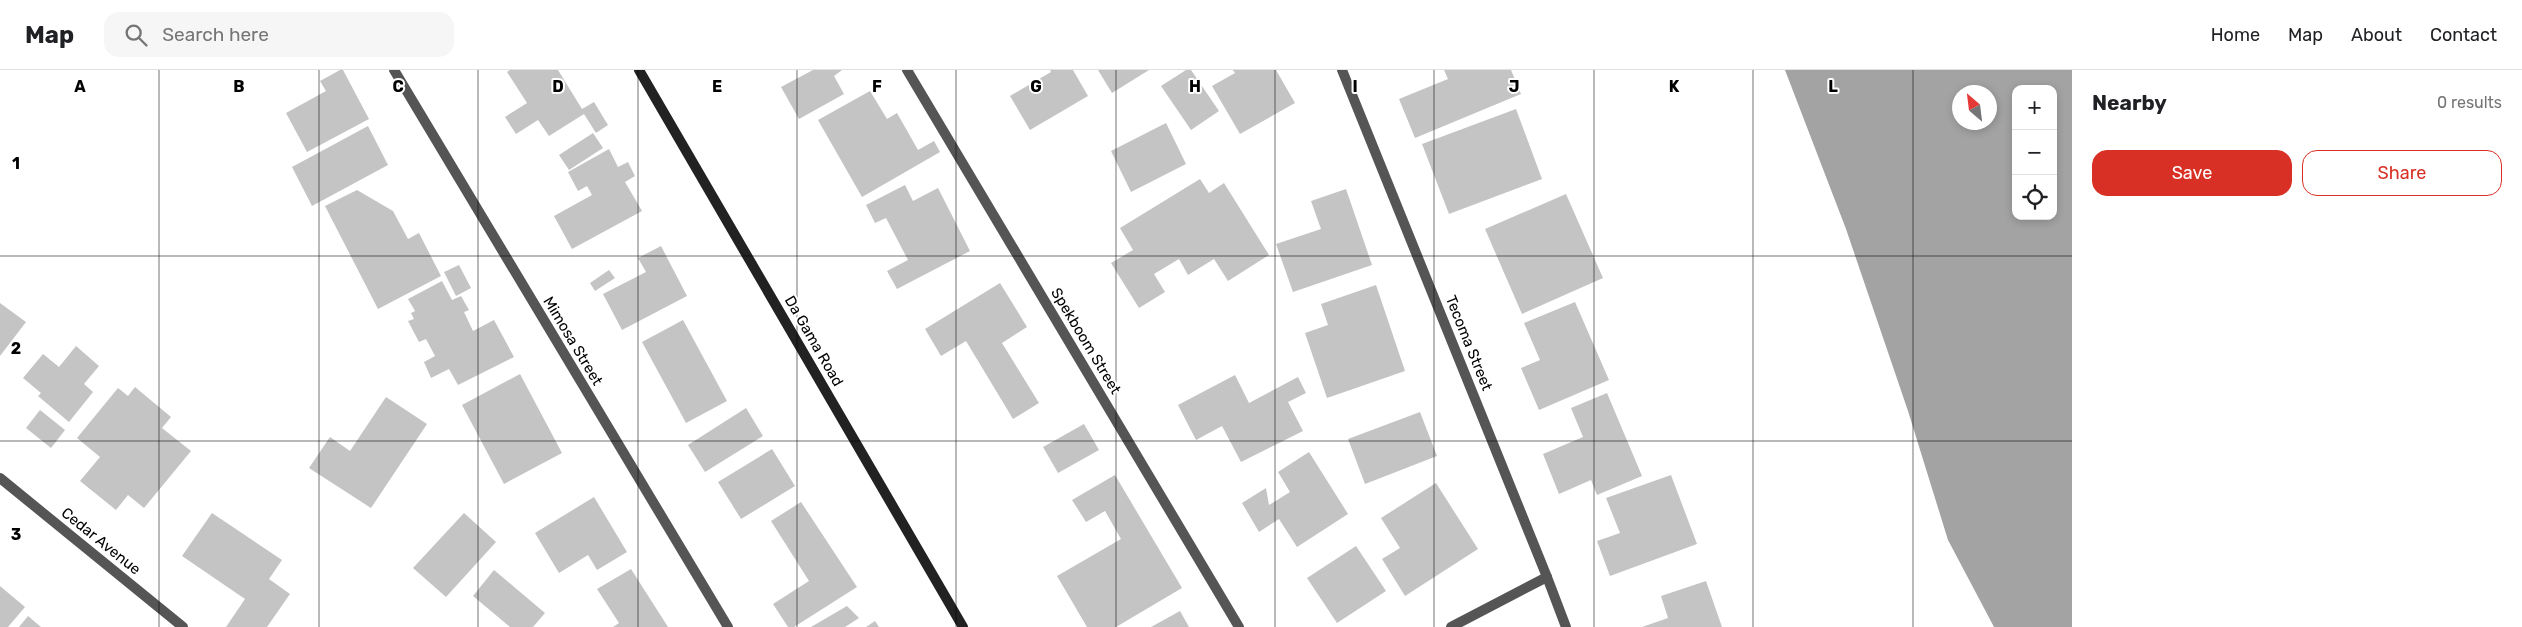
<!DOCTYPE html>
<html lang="en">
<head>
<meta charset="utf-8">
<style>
	:root { --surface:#fff; --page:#f6f6f6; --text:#202124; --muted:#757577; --line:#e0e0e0; --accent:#d93025 }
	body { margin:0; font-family:Rubik,sans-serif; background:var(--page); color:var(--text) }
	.controls { position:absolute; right:15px; top:15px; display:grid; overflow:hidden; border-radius:10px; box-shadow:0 2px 8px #0003 }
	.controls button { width:45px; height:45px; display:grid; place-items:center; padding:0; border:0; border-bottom:1px solid var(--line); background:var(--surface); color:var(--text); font:25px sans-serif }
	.compass { position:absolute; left:1952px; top:15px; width:45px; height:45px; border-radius:50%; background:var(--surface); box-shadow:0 2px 8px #0003; rotate:332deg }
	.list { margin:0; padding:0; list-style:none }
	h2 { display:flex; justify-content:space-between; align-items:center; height:65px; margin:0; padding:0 20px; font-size:21px }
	h2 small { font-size:16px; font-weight:400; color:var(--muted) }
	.actions { display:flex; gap:10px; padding:15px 20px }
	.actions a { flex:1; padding:11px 0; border:1px solid var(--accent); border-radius:15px; text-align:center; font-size:18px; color:var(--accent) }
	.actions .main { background:var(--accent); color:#fff }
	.icon { flex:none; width:28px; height:28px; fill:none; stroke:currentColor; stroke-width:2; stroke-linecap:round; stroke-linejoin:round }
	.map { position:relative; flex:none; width:2072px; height:557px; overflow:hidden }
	header { display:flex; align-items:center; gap:30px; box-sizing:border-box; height:70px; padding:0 25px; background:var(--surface); border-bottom:1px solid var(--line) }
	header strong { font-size:24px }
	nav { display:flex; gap:28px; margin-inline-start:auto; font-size:18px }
	.search { width:350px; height:45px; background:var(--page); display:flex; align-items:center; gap:12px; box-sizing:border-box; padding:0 18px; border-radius:15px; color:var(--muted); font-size:19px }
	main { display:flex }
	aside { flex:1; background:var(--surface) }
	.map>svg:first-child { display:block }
	.water { fill:#a3a3a3; fill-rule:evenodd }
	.building { fill:#c4c4c4 }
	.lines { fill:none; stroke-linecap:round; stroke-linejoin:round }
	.street { stroke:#555; stroke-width:10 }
	.secondary { stroke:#222; stroke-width:10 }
	.grid { fill:none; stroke:#000; stroke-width:1; stroke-opacity:0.55 }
	.labels { text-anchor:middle; stroke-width:4; stroke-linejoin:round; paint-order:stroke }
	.street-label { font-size:15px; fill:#000; stroke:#fff }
	.grid-label { font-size:16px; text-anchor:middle; font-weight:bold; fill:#000; stroke:#fff; stroke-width:4; stroke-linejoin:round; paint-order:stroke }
</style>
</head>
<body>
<header>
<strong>Map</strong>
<div class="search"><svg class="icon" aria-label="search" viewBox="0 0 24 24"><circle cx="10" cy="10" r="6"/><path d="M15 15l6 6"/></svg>Search here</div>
<nav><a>Home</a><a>Map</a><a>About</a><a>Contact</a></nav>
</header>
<main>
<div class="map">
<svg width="2072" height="557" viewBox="0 0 2072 557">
	<rect width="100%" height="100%" fill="#fff"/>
	<!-- water -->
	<path class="water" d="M1785,0h287v557h-78l-46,-87 -40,-129 -62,-182zM2016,19h37v127h-37zM1960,22h30v30h-30z"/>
	<!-- building -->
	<g class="building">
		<polygon points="340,0 343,0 369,49 307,82 286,43 326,21 320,11"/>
		<polygon points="510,0 558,0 582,39 594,32 608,55 596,63 584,44 549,66 538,50 516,64 505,47 527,33 507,2"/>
		<polygon points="813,0 842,0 834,6 844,24 799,49 781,17"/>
		<polygon points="1050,0 1073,0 1088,26 1030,60 1010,26 1051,2"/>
		<polygon points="1098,0 1149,0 1112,23"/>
		<polygon points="1186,0 1191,0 1219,41 1191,60 1161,16"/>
		<polygon points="1233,0 1276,0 1295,33 1240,64 1212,16 1235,3"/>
		<polygon points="1444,0 1511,0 1521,24 1415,68 1399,29 1448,9"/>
		<polygon points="870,21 887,49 897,43 918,80 934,71 940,82 862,127 818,50"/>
		<polygon points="1516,39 1542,109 1449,144 1422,74"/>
		<polygon points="1166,53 1186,94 1131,122 1111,81"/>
		<polygon points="368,56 388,95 312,136 292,97"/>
		<polygon points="593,63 603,78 569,100 559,85"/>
		<polygon points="609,79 618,97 628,92 635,106 625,112 642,141 572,179 554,146 592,125 587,116 578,121 568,102"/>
		<polygon points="1200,109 1209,123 1224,113 1269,185 1228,211 1214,189 1188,205 1179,189 1154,204 1165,222 1139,238 1111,193 1133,180 1120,158"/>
		<polygon points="905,115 913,131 938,118 970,181 897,219 887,201 908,190 886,148 875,153 866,135"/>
		<polygon points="1346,119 1372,195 1293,222 1276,174 1321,159 1311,131"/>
		<polygon points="357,120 393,141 408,169 419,163 441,206 378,239 325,136"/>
		<polygon points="1566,124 1603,208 1522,244 1485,159"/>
		<polygon points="661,176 687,226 622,260 603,224 646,202 638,188"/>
		<polygon points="459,195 471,218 456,226 444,202"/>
		<polygon points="609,200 615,208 595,221 590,213"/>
		<polygon points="442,211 452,230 461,226 469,240 464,242 473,261 494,250 514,287 458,315 449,299 431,308 424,292 435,286 426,269 419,272 408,251 414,249 411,243 415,241 408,229"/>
		<polygon points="1000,213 1027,257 1002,273 1039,333 1013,349 966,271 941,286 925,259"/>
		<polygon points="1376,215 1405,301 1327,328 1305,263 1328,255 1321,234"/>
		<polygon points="1575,232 1609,310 1539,340 1521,298 1540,290 1524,253"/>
		<polygon points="0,233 26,252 0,286"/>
		<polygon points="683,250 727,331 686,353 642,272"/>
		<polygon points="76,276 99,296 84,314 93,322 69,352 38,326 41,323 23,308 43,284 59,297"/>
		<polygon points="520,304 562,383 504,414 462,335"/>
		<polygon points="1235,305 1249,333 1298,307 1306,323 1288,332 1303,361 1241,392 1222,356 1196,370 1178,335"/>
		<polygon points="135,317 171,347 162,358 191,381 144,438 128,425 116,440 80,411 100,387 77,368 118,318 128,326"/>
		<polygon points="1607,323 1642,406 1597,425 1591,410 1559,424 1543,384 1583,367 1571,338"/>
		<polygon points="386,327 427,354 371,438 309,398 330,367 350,381"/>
		<polygon points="746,338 763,366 705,402 688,375"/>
		<polygon points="40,340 65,360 51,378 26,358"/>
		<polygon points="1420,342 1437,386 1365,414 1348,369"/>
		<polygon points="1084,354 1099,380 1058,403 1043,377"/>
		<polygon points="772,379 795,416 741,449 718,412"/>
		<polygon points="1309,382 1348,444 1297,477 1279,449 1259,462 1242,433 1266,418 1269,435 1290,422 1278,402"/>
		<polygon points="1115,405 1182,518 1116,557 1087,557 1057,506 1121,469 1105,441 1086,452 1072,430"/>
		<polygon points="1671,405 1697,474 1610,506 1597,471 1620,463 1606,428"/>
		<polygon points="1436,413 1478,479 1405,526 1382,489 1400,478 1381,448"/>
		<polygon points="594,427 627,482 597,500 588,485 559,503 535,463"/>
		<polygon points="801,432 857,517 794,557 788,557 773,534 809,511 771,451"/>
		<polygon points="212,443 282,490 269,509 290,524 267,557 226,557 245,529 182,486"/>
		<polygon points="464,443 496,472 446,527 413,498"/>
		<polygon points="1356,476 1386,521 1337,553 1307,508"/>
		<polygon points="631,499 668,557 613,557 619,553 597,519"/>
		<polygon points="494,500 545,543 533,557 510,557 473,526"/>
		<polygon points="1706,511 1722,557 1642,557 1668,548 1661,526"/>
		<polygon points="0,516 25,537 8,557 0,557"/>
		<polygon points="847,536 859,548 845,557 811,557"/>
		<polygon points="1180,541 1189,557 1151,557"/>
		<polygon points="28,546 41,557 19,557"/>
		<polygon points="875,551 879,557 866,557"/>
	</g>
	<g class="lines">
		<!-- street -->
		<g class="street">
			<polyline points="394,0 728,557"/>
			<polyline points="907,0 1239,557"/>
			<polyline points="1342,0 1547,507 1566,557"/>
			<polyline points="0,408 183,557"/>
			<polyline points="1451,557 1547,507"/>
		</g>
		<!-- secondary -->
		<polyline class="secondary" points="639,0 963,557"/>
	</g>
	<!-- grid -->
	<path class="grid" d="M159,0v557M319,0v557M478,0v557M638,0v557M797,0v557M956,0v557M1116,0v557M1275,0v557M1434,0v557M1594,0v557M1753,0v557M1913,0v557M0,186h2072M0,371h2072"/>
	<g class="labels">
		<!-- street labels -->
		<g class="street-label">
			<text transform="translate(573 271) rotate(59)" y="5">Mimosa Street</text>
			<text transform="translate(814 271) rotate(60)" y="5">Da Gama Road</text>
			<text transform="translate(1086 271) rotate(59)" y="5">Spekboom Street</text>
			<text transform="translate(1469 273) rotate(68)" y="5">Tecoma Street</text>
			<text transform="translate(101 471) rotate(39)" y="5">Cedar Avenue</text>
		</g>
	</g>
	<g class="grid-label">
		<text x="80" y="22">A</text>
		<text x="239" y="22">B</text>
		<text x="398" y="22">C</text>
		<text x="558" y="22">D</text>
		<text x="717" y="22">E</text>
		<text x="877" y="22">F</text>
		<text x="1036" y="22">G</text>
		<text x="1195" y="22">H</text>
		<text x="1355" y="22">I</text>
		<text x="1514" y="22">J</text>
		<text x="1674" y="22">K</text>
		<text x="1833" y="22">L</text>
		<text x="16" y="99">1</text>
		<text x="16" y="284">2</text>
		<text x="16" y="470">3</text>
	</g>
</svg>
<div class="controls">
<button>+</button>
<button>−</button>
<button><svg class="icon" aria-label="locate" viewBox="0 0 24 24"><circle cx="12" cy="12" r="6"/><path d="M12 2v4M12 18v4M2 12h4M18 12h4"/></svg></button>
</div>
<svg class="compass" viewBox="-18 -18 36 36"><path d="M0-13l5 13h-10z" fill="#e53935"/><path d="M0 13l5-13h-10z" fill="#757577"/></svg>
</div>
<aside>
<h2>Nearby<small>0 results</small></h2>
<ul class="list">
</ul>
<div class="actions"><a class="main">Save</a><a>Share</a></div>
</aside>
</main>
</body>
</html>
